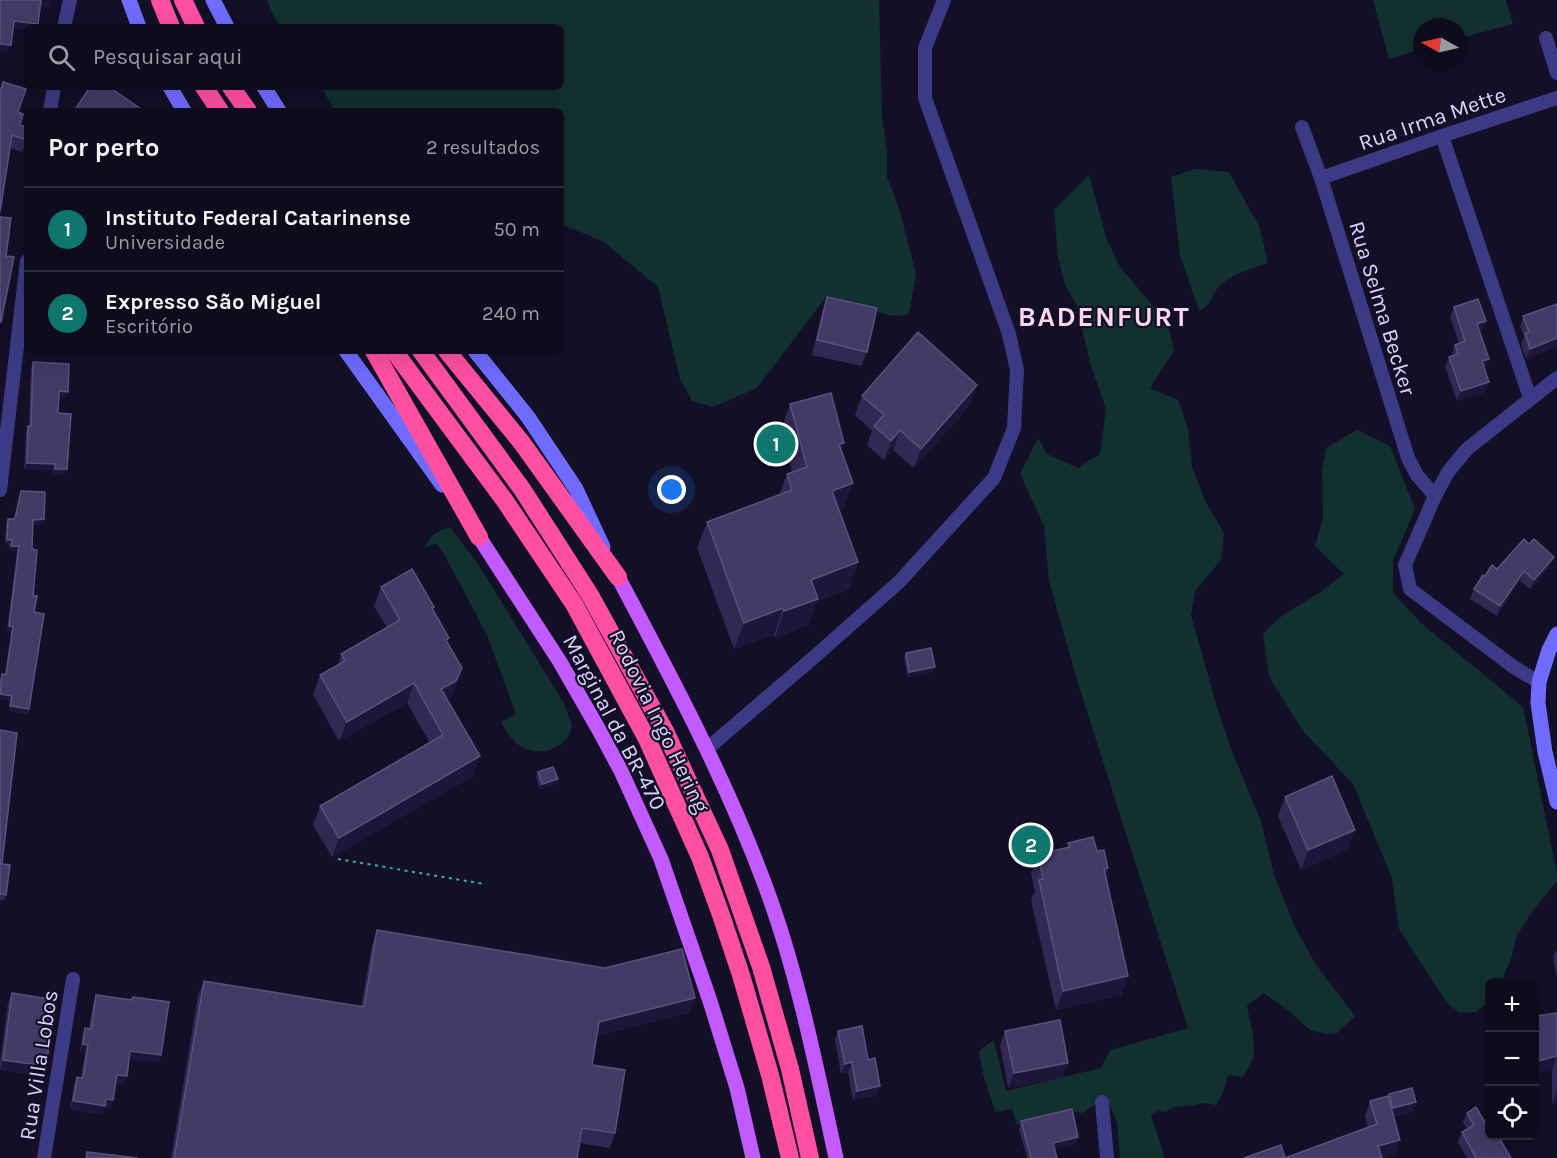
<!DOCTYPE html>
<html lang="pt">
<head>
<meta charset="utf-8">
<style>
	:root { --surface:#0e0b1c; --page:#1c1929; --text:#f1f3f6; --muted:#9b9ba3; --line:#2e2b3b; --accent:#0f766e }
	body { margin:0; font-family:Karla,sans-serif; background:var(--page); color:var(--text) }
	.controls { position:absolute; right:18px; bottom:18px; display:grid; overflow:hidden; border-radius:9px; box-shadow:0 6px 24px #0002 }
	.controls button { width:54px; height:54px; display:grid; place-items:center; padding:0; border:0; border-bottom:2px solid var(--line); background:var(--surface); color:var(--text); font:30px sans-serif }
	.compass { position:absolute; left:1413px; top:18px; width:54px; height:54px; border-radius:50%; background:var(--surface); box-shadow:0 6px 24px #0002; rotate:278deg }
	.you { position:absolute; left:672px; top:490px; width:21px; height:21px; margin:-15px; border:4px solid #fff; border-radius:50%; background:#1a73e8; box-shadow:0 0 0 9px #1a73e833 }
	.badge { display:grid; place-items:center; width:39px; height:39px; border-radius:50%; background:var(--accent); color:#fff; font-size:20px; font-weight:700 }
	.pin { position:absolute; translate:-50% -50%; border:3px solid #fff; box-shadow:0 2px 6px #0006 }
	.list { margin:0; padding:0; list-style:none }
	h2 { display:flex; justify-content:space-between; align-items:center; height:78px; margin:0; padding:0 24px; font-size:26px }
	h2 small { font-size:20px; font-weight:400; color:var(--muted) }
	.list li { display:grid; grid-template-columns:39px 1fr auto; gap:18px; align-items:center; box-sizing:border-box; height:84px; padding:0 24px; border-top:2px solid var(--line) }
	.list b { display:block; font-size:22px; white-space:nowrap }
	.list p { margin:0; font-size:20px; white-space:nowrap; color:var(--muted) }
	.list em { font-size:20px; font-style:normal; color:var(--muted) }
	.icon { flex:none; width:33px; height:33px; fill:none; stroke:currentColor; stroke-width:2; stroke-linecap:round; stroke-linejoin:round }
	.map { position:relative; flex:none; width:1557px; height:1158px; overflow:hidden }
	.search { position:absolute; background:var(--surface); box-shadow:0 6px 24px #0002; left:24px; top:24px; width:540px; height:66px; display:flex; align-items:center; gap:15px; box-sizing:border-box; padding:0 21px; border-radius:9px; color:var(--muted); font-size:22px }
	.panel { position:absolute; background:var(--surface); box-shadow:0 6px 24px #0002; left:24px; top:108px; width:540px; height:246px; border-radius:9px }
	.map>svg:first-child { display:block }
	.green { fill:#12302f }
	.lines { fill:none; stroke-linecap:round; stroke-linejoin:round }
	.path { stroke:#2fb8b0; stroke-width:2; stroke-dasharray:3 4.5; stroke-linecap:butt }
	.street { stroke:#3d3a85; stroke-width:14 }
	.secondary { stroke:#6f6bff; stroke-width:15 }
	.primary { stroke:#c25bff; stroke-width:15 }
	.highway { stroke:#ff4fa3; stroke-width:18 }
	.wall { fill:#312854 }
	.shaded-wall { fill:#1d163a }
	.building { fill:#433a66; stroke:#5a527e; stroke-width:1.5 }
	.labels { text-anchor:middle; stroke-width:4.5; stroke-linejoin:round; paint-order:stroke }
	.street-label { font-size:22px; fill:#d9d4ff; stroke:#130f26 }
	.district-label { font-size:28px; font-weight:bold; letter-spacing:1.5px; fill:#ffd6f0; stroke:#130f26 }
</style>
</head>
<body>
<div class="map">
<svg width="1557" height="1158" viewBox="0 0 1557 1158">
	<rect width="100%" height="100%" fill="#130f26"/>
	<!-- green -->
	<g class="green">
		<path d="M267,0h612l3,116 5,35v26l12,31 17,66 -7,40c-21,6 -31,-4 -50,-9 -11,-3 -22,-5 -33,-8l-69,91 -44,19 -21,-6 -12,-22 -22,-92 -54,-45 -43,-18v-113h-226l-14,-24h240v-60h-280l-8,-12z"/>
		<polygon points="1373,0 1506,0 1513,24 1458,39 1458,27 1422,27 1422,49 1389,59"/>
		<path d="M1195,169l34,3 31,56 8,35c-14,5 -42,13 -51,26 -9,13 -3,13 -18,22l-19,-56 -9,-78z"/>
		<polygon points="1089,175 1107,240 1120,267 1154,307 1166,313 1174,351 1150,388 1178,400 1188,429 1192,466 1205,501 1224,533 1221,560 1195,591 1191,615 1217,707 1231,749 1261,821 1274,875 1295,927 1316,965 1355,1016 1336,1034 1326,1034 1310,1030 1289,1011 1263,993 1247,1006 1253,1034 1254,1057 1243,1077 1228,1075 1223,1093 1216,1105 1205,1103 1189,1106 1175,1107 1165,1112 1158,1111 1151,1115 1165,1158 1120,1158 1117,1123 1108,1101 1094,1105 1083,1113 1066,1110 1017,1125 1012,1109 995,1112 983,1074 979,1051 994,1040 1006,1091 1101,1068 1110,1050 1188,1028 1076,677 1049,581 1044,526 1020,474 1038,438 1047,454 1078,468 1100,454 1106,409 1090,363 1077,306 1065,285 1058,257 1054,210"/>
		<polygon points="1357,430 1390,446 1415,509 1393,561 1393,593 1421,623 1523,707 1557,873 1557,881 1534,909 1516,937 1511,959 1501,982 1490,982 1489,1001 1477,1012 1460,1013 1447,1003 1399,929 1392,878 1353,784 1303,731 1269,677 1263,633 1283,615 1319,593 1344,574 1315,546 1323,518 1322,472 1326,448"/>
		<path d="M450,527l28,37 86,139 8,22c-1,4 -2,10 -5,13 -13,17 -37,17 -52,4 -6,-6 -10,-13 -14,-20l15,-8 -29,-79 -43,-81 -8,-11 -12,5c7,-13 12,-17 26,-21z"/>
	</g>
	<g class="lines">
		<!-- path -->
		<polyline class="path" points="338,859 484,884"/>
		<!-- street -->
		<g class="street">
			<polyline points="64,27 70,0"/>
			<polyline points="1546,38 1557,73"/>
			<polyline points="50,111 54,87"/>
			<polyline points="1302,127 1321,178 1408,458 1417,475 1435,496"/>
			<polyline points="1442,136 1530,398"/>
			<polyline points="1321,178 1442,136 1557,98"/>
			<polyline points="0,490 27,261"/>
			<polyline points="1539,682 1515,668 1410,589 1405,565 1435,496 1448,472 1467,449 1557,378"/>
			<polyline points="707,749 813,658 899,582 994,478 1014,428 1017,370 1009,334 925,98 925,48 944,0"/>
			<polyline points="1102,1102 1107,1158"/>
			<polyline points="44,1158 73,979"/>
		</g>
		<!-- secondary -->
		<g class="secondary">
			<polyline points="129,0 139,27"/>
			<polyline points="213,0 227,27"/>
			<polyline points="170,87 184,111"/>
			<polyline points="264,87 279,111"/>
			<polyline points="346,351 442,485"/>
			<polyline points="475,351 528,417 576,489 603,547"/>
			<polyline points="1557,634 1549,650 1539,682 1538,703 1545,752 1557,802"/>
		</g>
		<!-- primary -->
		<g class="primary">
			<polyline points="479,537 560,662 599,730 621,771 661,859 710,1001 737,1088 753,1158"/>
			<path d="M618,577c53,100 107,200 147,308 33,88 51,181 71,273"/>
		</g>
		<!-- highway -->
		<g class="highway">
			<polyline points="160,0 171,27"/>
			<polyline points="183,0 196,27"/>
			<polyline points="204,87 220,111"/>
			<polyline points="231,87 248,111"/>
			<polyline points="374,351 479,537"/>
			<polyline points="394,351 505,501 574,604 647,739 700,857 721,915 741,975 770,1075 790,1158"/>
			<polyline points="421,351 522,489 590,595 665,731 720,850 761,967 790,1069 810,1158"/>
			<polyline points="447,351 522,443 618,577"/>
		</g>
	</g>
	<!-- wall -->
	<g class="wall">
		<polygon points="0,92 18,112 20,125 27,139 22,152 10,148"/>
		<polygon points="827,297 867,352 861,366 812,355 822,312"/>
		<polygon points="1557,304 1557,347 1526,359 1521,343 1524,336 1520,326 1523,316"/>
		<polygon points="1454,307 1486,321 1482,331 1480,331 1486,369 1484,369 1485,392 1457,401 1445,367 1449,357 1452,356 1452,354 1455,345 1459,343 1450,317"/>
		<polygon points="33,362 66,398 59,398 58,413 65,475 52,475 53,470 24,469 26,432 29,426 31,368"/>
		<polygon points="862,396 970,405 914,468 893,450 884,460 867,445 872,431 855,415"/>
		<polygon points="790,404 841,451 853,483 843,509 839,511 858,562 849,589 817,601 808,625 775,638 774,635 734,649 697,548 707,522 779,495 787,474 792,472 781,430"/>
		<polygon points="21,491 44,519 42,524 33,525 32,549 33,596 34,612 29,709 28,714 9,711 10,701 0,699 0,679 2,674 5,675 11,632 7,631 17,551 9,551 10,545 5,545 6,524 8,519 14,519"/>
		<polygon points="1529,544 1554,557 1550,567 1530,589 1520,581 1497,616 1470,599 1474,589 1485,576 1497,569"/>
		<polygon points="381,587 434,607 433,610 447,642 455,688 448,701 473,776 332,857 313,825 320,806 430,743 407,703 339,741 313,694 320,675 338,665 341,654 387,628 374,606"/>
		<polygon points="906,653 933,672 908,677 904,658"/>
		<polygon points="0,730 2,864 6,895 4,900 0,900"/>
		<polygon points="538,772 556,784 540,789 536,777"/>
		<polygon points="1285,797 1348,849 1301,870 1278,816"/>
		<polygon points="1068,843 1097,851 1108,868 1106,875 1128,976 1121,995 1056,1010 1031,900 1035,892 1031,874 1038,854 1067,848"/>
		<polygon points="377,930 689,1013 597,1036 592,1065 615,1133 610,1148 579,1143 577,1158 171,1158 198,996 204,981 361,1007 372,945"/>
		<polygon points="1557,951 1557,978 1553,957 1555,952"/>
		<polygon points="12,993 43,1076 0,1070 0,1063 8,1003"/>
		<polygon points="96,995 131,1000 133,997 161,1055 158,1063 129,1059 123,1085 116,1083 110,1109 105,1108 102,1114 70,1110 74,1085 77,1077 81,1077 85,1053 80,1052 82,1036 85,1028 89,1028 93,1004"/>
		<polygon points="1534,1013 1536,1016 1557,1013 1557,1104 1552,1104 1552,1070 1534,1074"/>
		<polygon points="838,1031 868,1060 880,1086 876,1096 853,1100 848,1072 841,1074 835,1040"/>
		<polygon points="1005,1031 1063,1077 1008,1088 1000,1045"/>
		<polygon points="1389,1094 1416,1102 1412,1112 1394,1117 1395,1155 1384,1158 1244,1158 1285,1158 1368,1128 1365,1116 1370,1101 1388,1098"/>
		<polygon points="1467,1113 1490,1136 1511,1158 1467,1158 1458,1142 1462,1132 1467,1129 1463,1122"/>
		<polygon points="1021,1121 1078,1137 1075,1144 1055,1149 1057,1158 1027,1158 1019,1129"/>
	</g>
	<!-- shaded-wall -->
	<g class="shaded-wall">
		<polygon points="41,0 51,1 48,8 39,7"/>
		<polygon points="14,21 38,24 37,27 27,27 27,30 11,28"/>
		<polygon points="0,44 11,45 8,53 0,52"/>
		<polygon points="1486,321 1482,331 1474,334 1477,324"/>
		<polygon points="1557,338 1557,347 1526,359 1530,349"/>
		<polygon points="1489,359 1486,369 1478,371 1482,361"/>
		<polygon points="1489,382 1485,392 1457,401 1461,391"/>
		<polygon points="977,385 970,405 914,468 921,449"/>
		<polygon points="59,391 68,392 66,398 57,398"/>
		<polygon points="900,430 893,450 884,460 891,441"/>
		<polygon points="844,443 835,469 839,444"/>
		<polygon points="27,463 55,464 53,470 24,469"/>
		<polygon points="55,469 67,469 65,475 52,475"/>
		<polygon points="853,483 843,509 822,517 832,491"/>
		<polygon points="44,519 42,524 31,525 33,520"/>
		<polygon points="7,540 12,540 10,545 5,545"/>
		<polygon points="11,546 19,546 17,551 9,551"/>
		<polygon points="1554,557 1550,567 1530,589 1534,580"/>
		<polygon points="858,562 849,589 817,601 808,625 775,638 784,611 811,580"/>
		<polygon points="1524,571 1520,581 1497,616 1500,606"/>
		<polygon points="783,608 774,635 734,649 744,623"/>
		<polygon points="9,626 13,627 11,632 7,631"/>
		<polygon points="935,667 933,672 908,677 909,672"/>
		<polygon points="462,668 455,688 449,700 434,709 441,689"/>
		<polygon points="414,683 407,703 339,741 347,722"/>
		<polygon points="0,694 12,696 10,701 0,699"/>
		<polygon points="10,706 29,709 28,714 9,711"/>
		<polygon points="480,756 473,776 332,857 339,838"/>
		<polygon points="558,779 556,784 540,789 542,784"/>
		<polygon points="1355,830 1348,849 1301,870 1308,850"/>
		<polygon points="1128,976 1121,995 1056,1010 1063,991"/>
		<polygon points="695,998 689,1013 594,1037 599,1022"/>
		<polygon points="83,1044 88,1045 85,1053 80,1052"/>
		<polygon points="130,1051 161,1055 158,1063 127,1059"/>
		<polygon points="1557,1056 1552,1070 1534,1074 1534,1062"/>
		<polygon points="3,1060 46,1066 43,1076 0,1070"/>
		<polygon points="852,1062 848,1072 841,1074 845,1064"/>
		<polygon points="1068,1063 1063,1077 1008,1088 1014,1073"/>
		<polygon points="117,1075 127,1076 123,1085 114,1083"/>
		<polygon points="880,1086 876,1096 853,1100 857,1091"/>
		<polygon points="1557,1092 1557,1104 1552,1104"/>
		<polygon points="106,1099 113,1100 110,1109 105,1108 102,1114 70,1110 73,1101"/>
		<polygon points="1416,1102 1412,1112 1390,1118 1393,1108"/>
		<polygon points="1078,1137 1075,1144 1051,1150 1053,1143"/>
		<polygon points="1400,1140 1395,1155 1384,1158 1373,1158 1378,1146"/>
	</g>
	<!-- building -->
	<g class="building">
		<polygon points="0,0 41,0 38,24 14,21 11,45 0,44"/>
		<polygon points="3,82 26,89 18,112 23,114 20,125 27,127 27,140 12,135 0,212 0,93"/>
		<polygon points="90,87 109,87 144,111 74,111"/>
		<polygon points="0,217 11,218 6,256 14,257 1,322 0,322"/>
		<polygon points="827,297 877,308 867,352 817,340"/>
		<polygon points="1478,299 1486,321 1477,324 1489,359 1482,361 1489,382 1461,391 1449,357 1458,354 1455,345 1465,341 1454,307"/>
		<polygon points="1557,304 1557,338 1530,349 1525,333 1529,332 1523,316"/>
		<polygon points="918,332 977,385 921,449 900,430 891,441 874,426 884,415 862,396"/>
		<polygon points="33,362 69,364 68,392 59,391 58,413 71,414 67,469 55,469 55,464 27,463 28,426 31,426"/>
		<polygon points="831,393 844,443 839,444 853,483 832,491 858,562 811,580 818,599 784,611 783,608 744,623 707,522 792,490 787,474 807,467 790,404"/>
		<polygon points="21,491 45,492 44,519 33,520 32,549 37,550 33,596 37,596 34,612 44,614 29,709 10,706 12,696 0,694 2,674 6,675 13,627 9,626 19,546 11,546 12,540 7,540 8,519 15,519"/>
		<polygon points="1524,539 1529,544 1534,539 1554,557 1534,580 1524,571 1500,606 1474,589 1483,575 1485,576 1492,565 1497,569"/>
		<polygon points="412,569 434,607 432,608 449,638 446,640 462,668 456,681 441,689 480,756 339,838 320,806 443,735 414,683 347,722 320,675 345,661 341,654 400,620 381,587"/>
		<polygon points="931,648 935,667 909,672 906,653"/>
		<polygon points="0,730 17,733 2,864 10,865 6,895 0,894"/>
		<polygon points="553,767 558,779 542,784 538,772"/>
		<polygon points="1332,776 1355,830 1308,850 1285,797"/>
		<polygon points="1093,837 1097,851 1104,850 1108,868 1104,869 1128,976 1063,991 1039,880 1043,879 1038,854 1070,847 1068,843"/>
		<polygon points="377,930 605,968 682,949 695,998 599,1022 592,1065 625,1070 615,1133 582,1128 577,1158 174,1158 204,981 364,1007"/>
		<polygon points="12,993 56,1000 46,1066 3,1060"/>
		<polygon points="96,995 132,1000 133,997 169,1002 161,1055 130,1051 127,1076 117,1075 113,1100 106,1099 105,1106 73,1101 77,1077 83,1078 88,1045 83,1044 85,1028 91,1029"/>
		<polygon points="1534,1013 1536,1013 1536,1016 1557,1013 1557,1056 1534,1062"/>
		<polygon points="1060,1020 1068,1063 1014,1073 1005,1031"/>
		<polygon points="862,1026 868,1060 875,1058 880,1086 857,1091 852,1062 845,1064 838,1031"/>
		<polygon points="1412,1088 1416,1102 1393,1108 1389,1094"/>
		<polygon points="1388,1096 1400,1140 1378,1146 1382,1158 1244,1158 1281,1145 1285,1158 1377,1124 1370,1101"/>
		<polygon points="1476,1107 1490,1131 1490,1136 1498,1136 1511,1158 1476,1158 1462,1132 1474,1125 1467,1113"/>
		<polygon points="1072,1109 1078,1137 1053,1143 1057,1158 1031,1158 1021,1121"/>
		<polygon points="87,1152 138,1158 86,1158"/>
	</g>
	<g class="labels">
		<!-- street labels -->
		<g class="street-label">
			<text transform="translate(1432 118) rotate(-19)" y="8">Rua Irma Mette</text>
			<text transform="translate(1383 308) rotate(73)" y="8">Rua Selma Becker</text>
			<text transform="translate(660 721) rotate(64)" y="8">Rodovia Ingo Hering</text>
			<text transform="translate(615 722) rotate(62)" y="8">Marginal da BR-470</text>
			<text transform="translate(38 1065) rotate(-81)" y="8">Rua Villa Lobos</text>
		</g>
		<!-- district labels -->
		<g class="district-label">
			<text x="1104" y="326">BADENFURT</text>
		</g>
	</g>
</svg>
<div class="controls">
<button>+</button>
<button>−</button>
<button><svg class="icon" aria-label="locate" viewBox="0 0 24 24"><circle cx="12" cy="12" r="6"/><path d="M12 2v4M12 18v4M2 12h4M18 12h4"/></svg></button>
</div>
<svg class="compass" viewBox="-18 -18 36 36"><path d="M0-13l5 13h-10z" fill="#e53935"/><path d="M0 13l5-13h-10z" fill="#9b9ba3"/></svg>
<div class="you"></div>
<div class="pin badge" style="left:776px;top:444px">1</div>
<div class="pin badge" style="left:1031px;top:845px">2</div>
<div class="search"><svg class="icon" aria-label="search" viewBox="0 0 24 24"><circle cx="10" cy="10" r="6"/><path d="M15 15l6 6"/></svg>Pesquisar aqui</div>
<section class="panel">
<h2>Por perto<small>2 resultados</small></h2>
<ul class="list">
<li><span class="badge">1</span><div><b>Instituto Federal Catarinense</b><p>Universidade</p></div><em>50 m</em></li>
<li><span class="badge">2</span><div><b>Expresso São Miguel</b><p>Escritório</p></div><em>240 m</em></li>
</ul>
</section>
</div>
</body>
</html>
